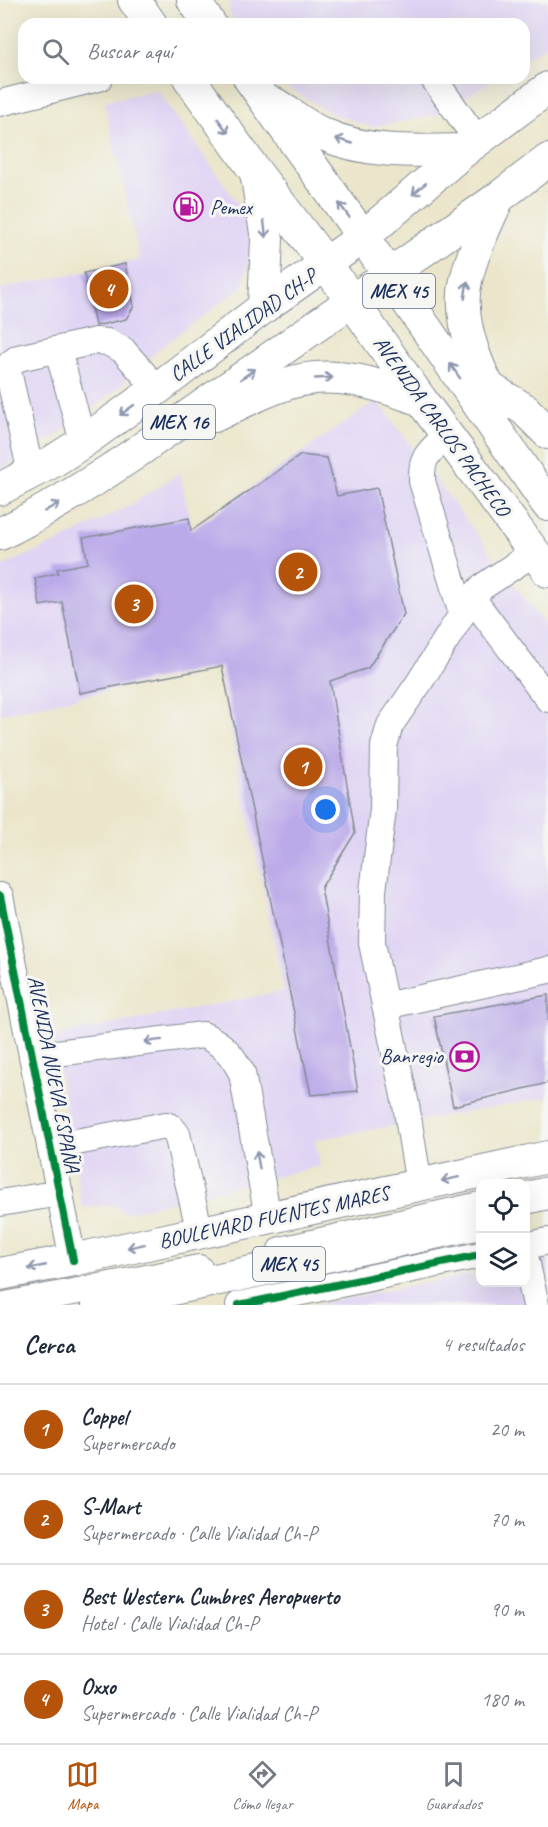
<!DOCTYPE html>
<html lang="es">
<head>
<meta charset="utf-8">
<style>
	:root { --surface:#fff; --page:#f6f6f7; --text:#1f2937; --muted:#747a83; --line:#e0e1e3; --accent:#b45309 }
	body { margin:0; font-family:Caveat,sans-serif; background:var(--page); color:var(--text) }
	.controls { position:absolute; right:18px; bottom:18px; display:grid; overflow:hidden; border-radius:12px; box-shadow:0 6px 24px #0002 }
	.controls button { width:54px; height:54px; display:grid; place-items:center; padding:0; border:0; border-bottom:2px solid var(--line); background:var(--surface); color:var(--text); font:30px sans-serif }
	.you { position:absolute; left:326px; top:810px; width:21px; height:21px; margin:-15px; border:4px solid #fff; border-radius:50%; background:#1a73e8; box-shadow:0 0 0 9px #1a73e833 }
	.badge { display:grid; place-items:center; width:39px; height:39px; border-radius:50%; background:var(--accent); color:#fff; font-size:20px; font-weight:700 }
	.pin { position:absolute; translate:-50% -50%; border:3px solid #fff; box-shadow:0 2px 6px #0006 }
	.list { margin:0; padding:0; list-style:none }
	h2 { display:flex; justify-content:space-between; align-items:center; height:78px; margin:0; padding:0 24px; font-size:26px }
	h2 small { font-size:20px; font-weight:400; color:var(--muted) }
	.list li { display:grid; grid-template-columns:39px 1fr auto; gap:18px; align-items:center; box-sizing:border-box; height:90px; padding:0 24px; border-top:2px solid var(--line) }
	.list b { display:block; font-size:22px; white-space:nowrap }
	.list p { margin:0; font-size:20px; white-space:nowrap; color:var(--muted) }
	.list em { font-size:20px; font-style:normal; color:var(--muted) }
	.icon { flex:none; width:33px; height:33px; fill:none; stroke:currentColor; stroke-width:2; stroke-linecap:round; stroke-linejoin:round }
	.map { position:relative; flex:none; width:548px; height:1305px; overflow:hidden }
	.search { position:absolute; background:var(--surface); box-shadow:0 6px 24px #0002; left:18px; right:18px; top:18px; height:66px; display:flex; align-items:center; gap:15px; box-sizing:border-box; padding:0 21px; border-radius:18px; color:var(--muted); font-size:22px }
	.sheet { height:438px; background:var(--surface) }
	nav { display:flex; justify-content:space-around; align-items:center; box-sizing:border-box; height:84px; border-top:2px solid var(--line); background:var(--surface); font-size:16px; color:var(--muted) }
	nav a { display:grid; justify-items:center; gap:3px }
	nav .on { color:var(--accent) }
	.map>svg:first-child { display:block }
	.built { fill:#e0d4f4 }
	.building { fill:#bbaae9 }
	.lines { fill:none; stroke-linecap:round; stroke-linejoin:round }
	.minor-casing { stroke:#838a94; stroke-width:28 }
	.major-casing { stroke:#838a94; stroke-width:34 }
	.minor { stroke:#fff; stroke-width:26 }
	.major { stroke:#fff; stroke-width:32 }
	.cycleway-casing { stroke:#f6f6f2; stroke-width:11 }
	.cycleway { stroke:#00873e; stroke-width:8 }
	.oneway { stroke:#8d97ae }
	.labels { text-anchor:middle; stroke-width:6; stroke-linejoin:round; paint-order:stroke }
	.shield { fill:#f6f6f2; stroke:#5d6b8a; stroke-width:1.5 }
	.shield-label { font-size:20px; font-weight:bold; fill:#1b2f5e }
	.poi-label { font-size:21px; fill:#1b2f5e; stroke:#f6f6f2; text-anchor:start }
	.street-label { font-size:21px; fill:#1b2f5e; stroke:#f6f6f2 }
</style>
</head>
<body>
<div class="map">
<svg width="548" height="1305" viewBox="0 0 548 1305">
	<rect width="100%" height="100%" fill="#f6f6f2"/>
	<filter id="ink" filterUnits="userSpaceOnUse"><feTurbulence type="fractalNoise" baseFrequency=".0167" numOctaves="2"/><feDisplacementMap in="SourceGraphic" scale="12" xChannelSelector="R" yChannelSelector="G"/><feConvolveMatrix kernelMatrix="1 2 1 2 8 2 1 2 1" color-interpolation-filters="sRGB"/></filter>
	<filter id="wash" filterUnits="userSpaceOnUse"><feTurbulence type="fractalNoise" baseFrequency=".008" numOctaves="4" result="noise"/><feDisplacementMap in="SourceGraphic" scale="24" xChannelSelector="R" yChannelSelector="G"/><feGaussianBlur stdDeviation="1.35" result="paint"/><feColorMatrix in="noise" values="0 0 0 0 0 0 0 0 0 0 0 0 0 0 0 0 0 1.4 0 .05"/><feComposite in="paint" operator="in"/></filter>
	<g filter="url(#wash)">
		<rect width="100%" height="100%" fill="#ebe6cb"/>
		<!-- built -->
		<g class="built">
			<polygon points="231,0 548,0 548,45 524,60 524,24 237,24 228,12"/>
			<polygon points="276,78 496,78 437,115 371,127 331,113 280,83"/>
			<polygon points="157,90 246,215 254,236 243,286 160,348 113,393 51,439 0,470 0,289 140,260 104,101"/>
			<polygon points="377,400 548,630 548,1097 315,1140 320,1166 124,1213 114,1205 82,1207 53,1036 284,991 218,667 0,714 0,567 56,543 129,506 180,472 192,529"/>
			<polygon points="548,1260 548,1305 311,1305 480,1273 480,1282 526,1282 526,1264"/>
		</g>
		<g id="blocks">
			<!-- building -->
			<g class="building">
				<polygon points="125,264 134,306 126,319 95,326 84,273"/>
				<polygon points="301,455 327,458 337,496 377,488 404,614 368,668 330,681 355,833 321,888 358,1091 311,1095 222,666 80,693 62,602 40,606 35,578 58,573 57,569 88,563 83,538 189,518 191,531"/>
				<polygon points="548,995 548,1083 453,1106 434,1016"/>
			</g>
		</g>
	</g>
	<g filter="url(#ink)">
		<use href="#blocks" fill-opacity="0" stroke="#838a94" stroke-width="1.5"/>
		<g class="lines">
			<defs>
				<g id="minor">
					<polyline points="433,78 478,141"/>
					<polyline points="0,103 99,78"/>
					<polyline points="58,350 83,442"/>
					<path d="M447,435c-17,17 -26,20 -25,46l40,133"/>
					<polyline points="31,473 8,371 10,364 18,358 96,341 107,342 123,350 157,389"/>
					<polyline points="472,598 548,699"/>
					<polyline points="0,896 73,1260"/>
					<polyline points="385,1006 548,970"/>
					<path d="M32,1056l171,-21c20,9 28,18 39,38l26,145"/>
					<polyline points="50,1147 166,1125 171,1127 177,1134 200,1233"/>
					<polyline points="419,1185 406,1105 372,943 373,891 383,809 384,746 390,725 419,683 472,598 482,587 535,552"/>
					<polyline points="0,1203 60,1193"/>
					<polyline points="526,1246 548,1241"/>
					<polyline points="281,1250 480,1205"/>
					<polyline points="526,1260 536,1305"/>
					<polyline points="5,1305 199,1268"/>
					<polyline points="239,1305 480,1255"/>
				</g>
				<g id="major">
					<polyline points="134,0 151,24"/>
					<polyline points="193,0 210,24"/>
					<polyline points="189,78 255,171 326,264 421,400 548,571"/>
					<polyline points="249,78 363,237 548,505"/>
					<path d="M275,104c16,10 31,22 48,30 44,20 94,17 142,16"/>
					<polyline points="257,178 267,239 264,307"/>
					<path d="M498,198c-12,28 -31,64 -34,95 -3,37 16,83 36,113"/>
					<polyline points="488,387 524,409 548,433"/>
					<path d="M214,416c23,-11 47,-24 72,-32 46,-16 92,0 135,16"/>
					<polyline points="0,489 52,462 83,442 157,389 264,307 363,237 465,150 548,88"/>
					<path d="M0,534c47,-23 91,-51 134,-80l364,-256 50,-38"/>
					<polyline points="526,1198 548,1193"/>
					<polyline points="0,1274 73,1260 548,1157"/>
					<polyline points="98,1305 480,1223"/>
				</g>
			</defs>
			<!-- minor casing -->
			<use href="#minor" class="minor-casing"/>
			<!-- major casing -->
			<use href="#major" class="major-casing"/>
			<!-- minor -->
			<use href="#minor" class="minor"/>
			<!-- major -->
			<use href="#major" class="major"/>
			<defs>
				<g id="cycleway">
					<polyline points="0,896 73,1260"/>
					<polyline points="239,1305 480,1255"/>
				</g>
			</defs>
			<!-- cycleway casing -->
			<use href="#cycleway" class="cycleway-casing"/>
			<!-- cycleway -->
			<use href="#cycleway" class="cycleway"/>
		</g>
		<!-- one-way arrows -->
		<defs><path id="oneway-shaft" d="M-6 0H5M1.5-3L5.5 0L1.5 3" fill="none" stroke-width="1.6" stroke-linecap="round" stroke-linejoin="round" transform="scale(1.5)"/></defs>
		<g class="oneway">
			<use href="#oneway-shaft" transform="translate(223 126) rotate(54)"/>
			<use href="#oneway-shaft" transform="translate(344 141) rotate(-163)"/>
			<use href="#oneway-shaft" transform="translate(419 189) rotate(139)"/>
			<use href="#oneway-shaft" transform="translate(344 210) rotate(-126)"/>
			<use href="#oneway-shaft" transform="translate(265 229) rotate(83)"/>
			<use href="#oneway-shaft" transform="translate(466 290) rotate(-82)"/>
			<use href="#oneway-shaft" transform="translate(455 371) rotate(-125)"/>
			<use href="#oneway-shaft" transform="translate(248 374) rotate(-35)"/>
			<use href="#oneway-shaft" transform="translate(324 378) rotate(-3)"/>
			<use href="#oneway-shaft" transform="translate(127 410) rotate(144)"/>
			<use href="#oneway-shaft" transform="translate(52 507) rotate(-30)"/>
			<use href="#oneway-shaft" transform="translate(153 1041) rotate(173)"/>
			<use href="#oneway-shaft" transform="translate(258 1160) rotate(-100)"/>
			<use href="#oneway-shaft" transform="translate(450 1179) rotate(168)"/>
			<use href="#oneway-shaft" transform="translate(136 1246) rotate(168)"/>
			<use href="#oneway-shaft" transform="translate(37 1267) rotate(169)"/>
		</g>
	</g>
	<!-- icons -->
	<defs>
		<symbol id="fuel-ring" viewBox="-11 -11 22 22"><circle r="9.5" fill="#f6f6f2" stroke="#b5179e" stroke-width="1.5"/><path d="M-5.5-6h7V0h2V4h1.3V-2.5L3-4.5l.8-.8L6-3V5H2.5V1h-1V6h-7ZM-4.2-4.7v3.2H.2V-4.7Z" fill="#b5179e"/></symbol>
		<symbol id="bank-ring" viewBox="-11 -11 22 22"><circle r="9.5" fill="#f6f6f2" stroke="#b5179e" stroke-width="1.5"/><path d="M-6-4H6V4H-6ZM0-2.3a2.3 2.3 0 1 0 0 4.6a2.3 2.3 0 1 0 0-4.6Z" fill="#b5179e"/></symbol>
	</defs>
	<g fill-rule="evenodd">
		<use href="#fuel-ring" x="172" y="190" width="33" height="33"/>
		<use href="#bank-ring" x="448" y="1040" width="33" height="33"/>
	</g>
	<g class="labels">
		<!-- shield labels -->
		<g class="shield">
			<rect x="363" y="274" width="72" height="34" rx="4.5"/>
			<rect x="143" y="405" width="72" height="34" rx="4.5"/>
			<rect x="253" y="1247" width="72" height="34" rx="4.5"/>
		</g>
		<g class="shield-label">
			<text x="399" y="298">MEX 45</text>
			<text x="179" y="429">MEX 16</text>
			<text x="289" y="1271">MEX 45</text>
		</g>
		<!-- poi labels -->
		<g class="poi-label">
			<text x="210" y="214">Pemex</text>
			<text x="443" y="1063" text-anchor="end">Banregio</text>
		</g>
		<!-- street labels -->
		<g class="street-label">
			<text transform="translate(243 325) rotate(-36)" y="7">CALLE VIALIDAD CH-P</text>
			<text transform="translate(442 426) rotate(54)" y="7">AVENIDA CARLOS PACHECO</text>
			<text transform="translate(54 1074) rotate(79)" y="7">AVENIDA NUEVA ESPAÑA</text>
			<text transform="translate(274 1217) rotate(-12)" y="7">BOULEVARD FUENTES MARES</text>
		</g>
	</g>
</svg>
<div class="controls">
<button><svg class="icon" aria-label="locate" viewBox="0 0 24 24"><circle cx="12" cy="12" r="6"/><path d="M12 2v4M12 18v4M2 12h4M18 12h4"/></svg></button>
<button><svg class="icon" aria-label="layers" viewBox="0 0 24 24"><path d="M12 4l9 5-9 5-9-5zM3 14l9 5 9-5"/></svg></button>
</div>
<div class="you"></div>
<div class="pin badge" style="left:303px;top:767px">1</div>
<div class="pin badge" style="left:298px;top:572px">2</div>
<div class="pin badge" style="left:134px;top:604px">3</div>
<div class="pin badge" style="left:109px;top:289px">4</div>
<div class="search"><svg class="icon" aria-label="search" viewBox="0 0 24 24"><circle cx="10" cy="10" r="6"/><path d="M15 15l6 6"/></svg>Buscar aquí</div>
</div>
<section class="sheet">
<h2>Cerca<small>4 resultados</small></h2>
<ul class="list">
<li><span class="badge">1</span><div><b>Coppel</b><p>Supermercado</p></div><em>20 m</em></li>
<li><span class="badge">2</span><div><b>S-Mart</b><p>Supermercado · Calle Vialidad Ch-P</p></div><em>70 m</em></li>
<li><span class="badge">3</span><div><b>Best Western Cumbres Aeropuerto</b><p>Hotel · Calle Vialidad Ch-P</p></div><em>90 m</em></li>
<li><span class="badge">4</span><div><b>Oxxo</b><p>Supermercado · Calle Vialidad Ch-P</p></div><em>180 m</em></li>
</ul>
</section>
<nav>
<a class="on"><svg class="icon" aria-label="map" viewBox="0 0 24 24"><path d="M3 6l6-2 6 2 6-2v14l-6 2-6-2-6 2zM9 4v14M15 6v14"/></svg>Mapa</a>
<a><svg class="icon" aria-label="directions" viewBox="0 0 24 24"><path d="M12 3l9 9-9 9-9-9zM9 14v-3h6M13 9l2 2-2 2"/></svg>Cómo llegar</a>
<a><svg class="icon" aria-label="saved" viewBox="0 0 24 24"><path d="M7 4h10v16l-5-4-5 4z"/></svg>Guardados</a>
</nav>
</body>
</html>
